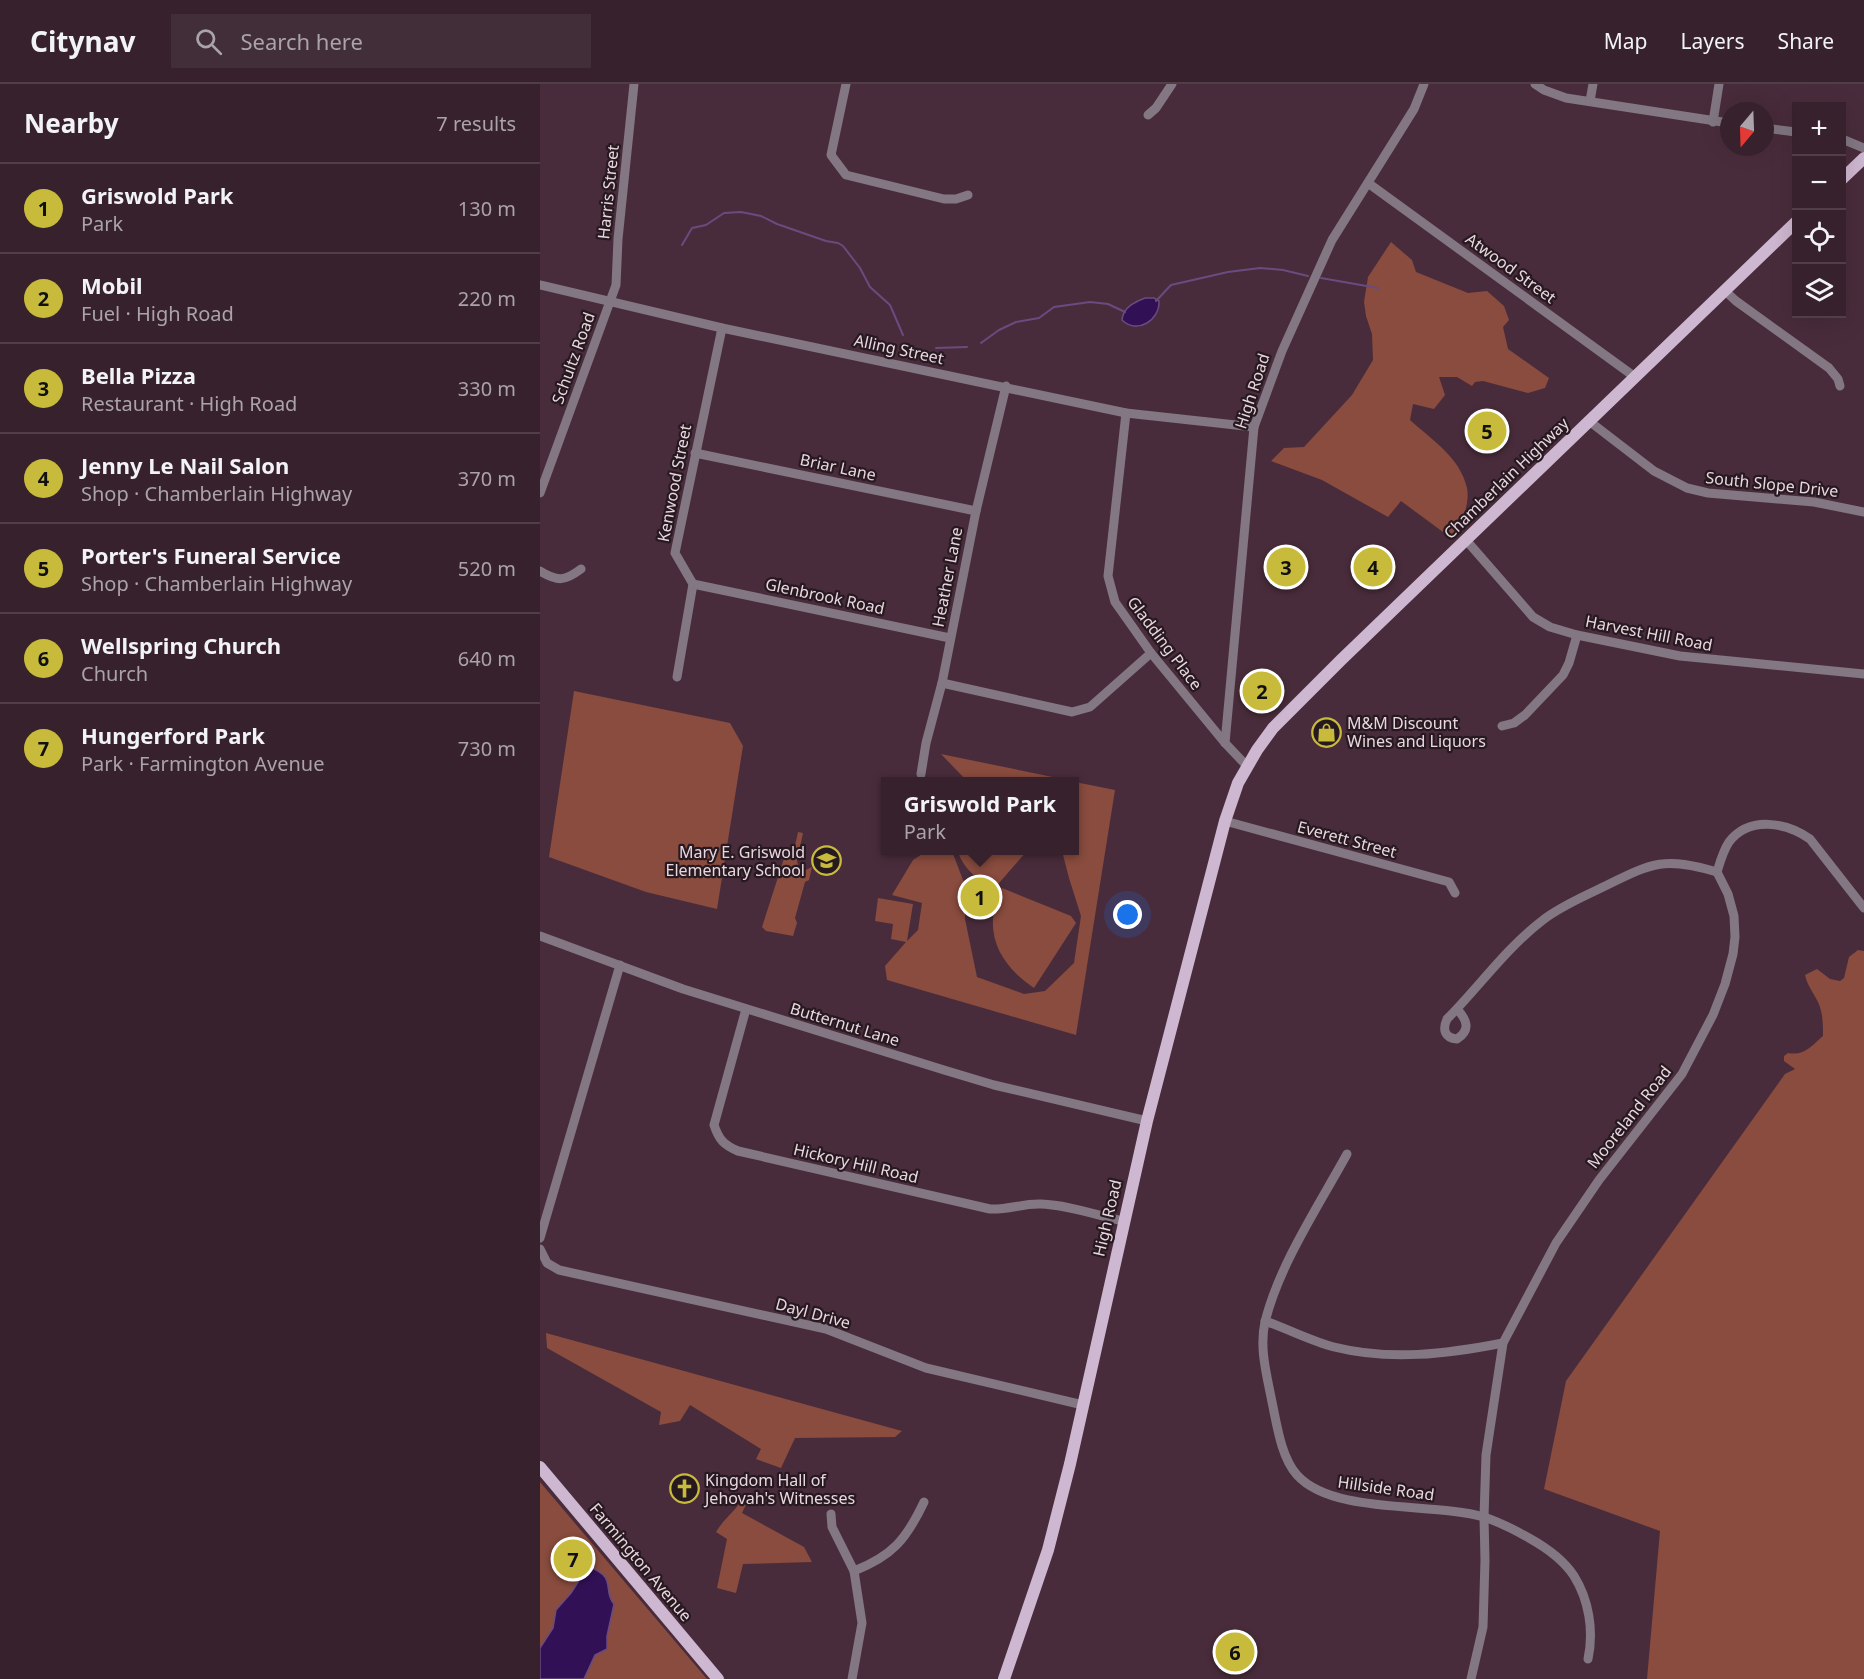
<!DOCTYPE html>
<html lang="en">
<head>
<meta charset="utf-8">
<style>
	:root { --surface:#37212c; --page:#422e38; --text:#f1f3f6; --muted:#aaa3a9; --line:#513e48; --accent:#c8bb3b }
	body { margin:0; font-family:"Noto Sans",sans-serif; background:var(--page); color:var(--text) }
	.controls { position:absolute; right:18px; top:18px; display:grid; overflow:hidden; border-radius:0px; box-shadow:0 6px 24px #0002 }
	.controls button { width:54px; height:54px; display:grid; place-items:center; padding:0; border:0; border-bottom:2px solid var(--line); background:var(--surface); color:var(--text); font:30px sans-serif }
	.compass { position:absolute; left:1180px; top:18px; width:54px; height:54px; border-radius:50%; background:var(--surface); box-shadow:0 6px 24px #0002; rotate:199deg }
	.you { position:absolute; left:588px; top:831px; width:21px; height:21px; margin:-15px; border:4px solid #fff; border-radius:50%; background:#1a73e8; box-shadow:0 0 0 9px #1a73e833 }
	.badge { display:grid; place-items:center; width:39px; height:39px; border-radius:50%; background:var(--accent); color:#111; font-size:20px; font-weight:700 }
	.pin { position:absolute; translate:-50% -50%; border:3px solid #fff; box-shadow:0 2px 6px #0006 }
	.popup { position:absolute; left:341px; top:693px; width:198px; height:78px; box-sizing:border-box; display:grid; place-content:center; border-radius:0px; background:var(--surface); filter:drop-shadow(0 2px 4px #0005); font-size:20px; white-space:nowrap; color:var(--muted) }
	.popup b { font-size:22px; color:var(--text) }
	.popup::after { content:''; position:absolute; left:50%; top:100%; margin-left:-12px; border:12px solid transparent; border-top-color:var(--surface) }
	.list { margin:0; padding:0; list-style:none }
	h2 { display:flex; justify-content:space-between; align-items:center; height:78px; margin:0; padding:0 24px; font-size:26px }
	h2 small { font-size:20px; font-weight:400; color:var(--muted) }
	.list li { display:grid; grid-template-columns:39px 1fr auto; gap:18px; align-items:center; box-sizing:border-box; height:90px; padding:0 24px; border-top:2px solid var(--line) }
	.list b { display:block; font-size:22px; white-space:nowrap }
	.list p { margin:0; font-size:20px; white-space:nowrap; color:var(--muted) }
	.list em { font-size:20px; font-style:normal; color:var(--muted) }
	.icon { flex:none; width:33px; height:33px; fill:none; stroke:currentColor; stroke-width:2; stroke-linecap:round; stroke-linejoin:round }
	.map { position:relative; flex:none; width:1324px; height:1595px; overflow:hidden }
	header { display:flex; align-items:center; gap:36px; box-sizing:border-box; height:84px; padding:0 30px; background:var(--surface); border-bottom:2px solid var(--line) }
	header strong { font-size:28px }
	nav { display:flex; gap:33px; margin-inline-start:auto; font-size:21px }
	.search { width:420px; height:54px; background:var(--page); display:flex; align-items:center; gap:15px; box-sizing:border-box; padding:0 21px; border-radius:0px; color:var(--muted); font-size:22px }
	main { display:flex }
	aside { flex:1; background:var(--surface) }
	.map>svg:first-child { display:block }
	.green { fill:#894c3e }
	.water { fill:#321056; stroke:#694b7f; stroke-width:1.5 }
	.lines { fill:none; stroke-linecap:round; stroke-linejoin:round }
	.stream { stroke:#694b7f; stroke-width:2 }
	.minor { stroke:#827783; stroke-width:9 }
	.major { stroke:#ceb7d0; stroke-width:12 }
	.labels { text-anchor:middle; stroke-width:4.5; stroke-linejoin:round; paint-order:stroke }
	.street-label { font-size:16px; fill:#e9d6df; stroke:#271920 }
	.poi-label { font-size:16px; fill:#e9d6df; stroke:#271920; text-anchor:start }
</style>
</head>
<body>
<header>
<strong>Citynav</strong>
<div class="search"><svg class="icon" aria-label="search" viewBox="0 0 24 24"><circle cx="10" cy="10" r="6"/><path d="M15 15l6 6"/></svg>Search here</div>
<nav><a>Map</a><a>Layers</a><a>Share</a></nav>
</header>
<main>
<aside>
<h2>Nearby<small>7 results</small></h2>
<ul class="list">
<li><span class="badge">1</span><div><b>Griswold Park</b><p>Park</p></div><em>130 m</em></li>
<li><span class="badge">2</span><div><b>Mobil</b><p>Fuel · High Road</p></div><em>220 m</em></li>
<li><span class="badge">3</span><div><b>Bella Pizza</b><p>Restaurant · High Road</p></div><em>330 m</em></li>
<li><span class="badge">4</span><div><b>Jenny Le Nail Salon</b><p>Shop · Chamberlain Highway</p></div><em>370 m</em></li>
<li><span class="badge">5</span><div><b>Porter's Funeral Service</b><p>Shop · Chamberlain Highway</p></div><em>520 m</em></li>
<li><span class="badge">6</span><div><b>Wellspring Church</b><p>Church</p></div><em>640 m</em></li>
<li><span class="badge">7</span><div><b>Hungerford Park</b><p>Park · Farmington Avenue</p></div><em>730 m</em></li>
</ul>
</aside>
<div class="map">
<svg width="1324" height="1595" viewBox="0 0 1324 1595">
	<rect width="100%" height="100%" fill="#492c3b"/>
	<!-- green -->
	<g class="green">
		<path d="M851,158l21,18 4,12 52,21 19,-2 17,15 5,14 -6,7 5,22 41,29 -4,10 -17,5 -45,-12 -8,1 -3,4 -15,-9h-18l6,18 -11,14 -21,-5 -3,16c22,20 50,37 57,68 3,14 -5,33 -9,46l-11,1 -46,-34 -13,16 -66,-37 -51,-19 13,-13 20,-1 48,-52 21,-35 -1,-26 -6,-18 -2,-14 4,-25z"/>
		<polygon points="34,607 190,639 203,662 177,825 106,808 9,773"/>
		<polygon points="401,670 532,697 427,697"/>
		<polygon points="535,698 575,706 536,951 347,896 345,882 366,858 351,855 353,840 335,837 338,814 373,820 367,857 378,846 382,819 352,811 373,776 387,767 412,767 426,804 425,835 437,893 484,910 505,907 534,879 541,832 529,794 522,767 534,766"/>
		<polygon points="258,748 263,749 257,777 259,785 264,787 272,783 269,796 265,798 255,834 257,839 253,852 226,847 222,843 247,765 254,766"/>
		<path d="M418,767v-1l69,1 -34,39c-14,-10 -31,-22 -35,-39z"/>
		<path d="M462,804l69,28 5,7 -42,65c-36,-24 -53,-59 -32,-100z"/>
		<path d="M1318,866l6,1v728h-217l13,-148 -116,-42 22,-108 219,-307 10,-5 -11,-8v-5l4,-3c17,3 23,-7 35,-17 0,-12 0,-23 -5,-34 -5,-10 -11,-17 -13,-27l12,-6 13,10 10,2 4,-3 5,-21z"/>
		<polygon points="6,1249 362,1347 355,1353 255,1354 241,1384 216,1375 221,1365 150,1321 140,1337 119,1341 121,1328 7,1264"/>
		<polygon points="0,1398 167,1595 0,1595"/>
		<path d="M212,1408l-10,21 62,34 8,15 -69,2 -7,29 -19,-5 10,-49 -11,-7c7,-11 11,-14 19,-23 6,-7 8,-12 17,-17z"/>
	</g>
	<!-- water -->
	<g class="water">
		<path d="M605,214h9l5,3c1,19 -22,34 -37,19 1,-13 13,-18 23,-22z"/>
		<path d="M49,1483c29,10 13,24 25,37l-7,32v13l-12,6 -11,24h-44v-31l13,-20 3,-18 15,-17 16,-25z"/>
	</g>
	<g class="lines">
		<!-- stream -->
		<g class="stream">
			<polyline points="142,161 152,144 166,141 184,129 201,128 221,132 237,140 286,157 298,159 303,162 320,184 330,203 350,221 363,251"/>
			<polyline points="781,194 838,204"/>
			<polyline points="616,217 631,201 688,188 720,184 743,186 768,192"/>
			<polyline points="441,259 459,246 476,238 499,234 514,223 550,218 568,220 585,228"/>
			<polyline points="396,264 427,263"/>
		</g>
		<!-- minor -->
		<g class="minor">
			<polyline points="306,0 291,71 306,91 404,115 416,115 428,111"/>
			<polyline points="995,0 1004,6 1026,14 1189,39"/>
			<polyline points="1050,17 1053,0"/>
			<polyline points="608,31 616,24 632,0"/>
			<polyline points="1173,38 1179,0"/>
			<polyline points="1225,44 1256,48"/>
			<polyline points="1302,55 1324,64"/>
			<polyline points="828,99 1095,293"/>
			<polyline points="0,201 182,244 586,329 714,343"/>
			<polyline points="1184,206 1196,217 1289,284 1298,295 1300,302"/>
			<polyline points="586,329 568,492 575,518 611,569 685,659 707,682"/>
			<polyline points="1049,337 1114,387 1147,404 1168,409 1274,418 1324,428"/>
			<polyline points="155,369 436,427"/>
			<polyline points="0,409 76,201 78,155 94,0"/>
			<polyline points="926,456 993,533 1010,543 1037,551 1140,572 1324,590"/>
			<path d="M0,487c18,11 25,10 41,-2"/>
			<polyline points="153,500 410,554"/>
			<polyline points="137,593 153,500 135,469 182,244"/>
			<polyline points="402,599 532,628 550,623 611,569"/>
			<polyline points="962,642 974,639 985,631 1023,591 1029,579 1037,551"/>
			<polyline points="685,659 714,343 742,267 792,156 874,25 884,0"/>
			<polyline points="381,690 386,659 402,599 436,427 466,302"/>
			<polyline points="685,737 909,798 915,809"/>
			<path d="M1177,788c3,-10 6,-21 12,-30 21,-27 58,-19 81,-3l54,69"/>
			<polyline points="0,852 143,905 404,986 454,1001 607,1037"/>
			<path d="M206,925l-32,116c5,15 10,20 24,26l252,58c18,1 34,-6 51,-5 27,1 55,11 82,17"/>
			<path d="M917,925c10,11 14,21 0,30 -12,-1 -15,-9 -10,-20 32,-32 59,-71 96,-99 18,-14 40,-23 60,-33 49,-24 60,-31 114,-15l11,22 6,22 1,21 -2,17 -8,30 -12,31 -31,59 -83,106 -43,63 -53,100 -17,112 -2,62 1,43 -2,67 -12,52"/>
			<path d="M807,1070c-28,51 -68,111 -82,168 -6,26 2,54 7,80 5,23 9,55 25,73 36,40 135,27 187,42 15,5 31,13 45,21 18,10 34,21 45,38 15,24 20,55 14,83"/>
			<polyline points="0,1154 80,881"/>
			<polyline points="0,1165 7,1179 19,1186 286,1245 386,1284 543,1321"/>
			<path d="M725,1237c23,8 46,20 69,26 56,14 113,7 169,-4"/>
			<polyline points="291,1430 292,1443 314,1487 322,1539 312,1595"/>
			<path d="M314,1487c38,-15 52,-31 70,-69"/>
		</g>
		<!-- major -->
		<g class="major">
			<polyline points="1302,95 1324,74"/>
			<polyline points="0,1383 178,1595"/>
			<polyline points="464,1595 508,1466 530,1380 607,1037 685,737 698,699 717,666 733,644 801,576 1256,138"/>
		</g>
	</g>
	<!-- icons -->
	<defs>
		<symbol id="shop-ring" viewBox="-11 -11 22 22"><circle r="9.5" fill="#271920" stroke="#c8bb3b" stroke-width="1.5"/><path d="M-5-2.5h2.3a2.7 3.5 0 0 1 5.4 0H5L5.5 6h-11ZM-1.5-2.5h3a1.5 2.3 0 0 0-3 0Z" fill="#c8bb3b"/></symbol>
		<symbol id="school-ring" viewBox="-11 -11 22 22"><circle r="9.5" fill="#271920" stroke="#c8bb3b" stroke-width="1.5"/><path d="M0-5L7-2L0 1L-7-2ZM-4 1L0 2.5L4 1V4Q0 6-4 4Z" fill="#c8bb3b"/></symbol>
		<symbol id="church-ring" viewBox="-11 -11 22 22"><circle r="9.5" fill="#271920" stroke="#c8bb3b" stroke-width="1.5"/><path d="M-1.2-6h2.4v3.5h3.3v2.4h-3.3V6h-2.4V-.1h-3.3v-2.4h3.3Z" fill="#c8bb3b"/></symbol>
	</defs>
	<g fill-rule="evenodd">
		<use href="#shop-ring" x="770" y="632" width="33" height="33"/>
		<use href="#school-ring" x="270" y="760" width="33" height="33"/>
		<use href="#church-ring" x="128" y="1388" width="33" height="33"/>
	</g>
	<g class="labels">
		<!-- street labels -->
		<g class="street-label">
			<text transform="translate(68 108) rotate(-84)" y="6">Harris Street</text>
			<text transform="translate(971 184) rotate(36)" y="6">Atwood Street</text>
			<text transform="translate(359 265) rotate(12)" y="6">Alling Street</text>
			<text transform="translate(33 274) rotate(-70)" y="6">Schultz Road</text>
			<text transform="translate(712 307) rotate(-72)" y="6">High Road</text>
			<text transform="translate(298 383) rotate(12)" y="6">Briar Lane</text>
			<text transform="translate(966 394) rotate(-44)" y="6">Chamberlain Highway</text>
			<text transform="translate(134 399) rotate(-79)" y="6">Kenwood Street</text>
			<text transform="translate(1232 400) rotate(6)" y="6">South Slope Drive</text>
			<text transform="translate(407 493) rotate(-79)" y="6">Heather Lane</text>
			<text transform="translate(285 512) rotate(12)" y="6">Glenbrook Road</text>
			<text transform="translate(1109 549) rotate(11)" y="6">Harvest Hill Road</text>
			<text transform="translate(625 559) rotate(53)" y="6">Gladding Place</text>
			<text transform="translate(807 755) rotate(15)" y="6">Everett Street</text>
			<text transform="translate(305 940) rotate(17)" y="6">Butternut Lane</text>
			<text transform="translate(1089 1033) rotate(-52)" y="6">Mooreland Road</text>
			<text transform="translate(316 1079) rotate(13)" y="6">Hickory Hill Road</text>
			<text transform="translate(567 1134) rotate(-77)" y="6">High Road</text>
			<text transform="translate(273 1229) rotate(15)" y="6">Dayl Drive</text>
			<text transform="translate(846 1404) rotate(8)" y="6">Hillside Road</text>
			<text transform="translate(101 1478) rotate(50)" y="6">Farmington Avenue</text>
		</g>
		<!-- poi labels -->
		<g class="poi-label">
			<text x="807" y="645">M&amp;M Discount<tspan x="807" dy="18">Wines and Liquors</tspan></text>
			<text x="265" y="774" text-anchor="end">Mary E. Griswold<tspan x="265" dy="18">Elementary School</tspan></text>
			<text x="165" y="1402">Kingdom Hall of<tspan x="165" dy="18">Jehovah's Witnesses</tspan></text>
		</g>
	</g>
</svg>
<div class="controls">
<button>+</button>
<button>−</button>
<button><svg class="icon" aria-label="locate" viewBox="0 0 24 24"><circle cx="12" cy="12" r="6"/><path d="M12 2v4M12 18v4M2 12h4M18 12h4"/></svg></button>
<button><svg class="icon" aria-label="layers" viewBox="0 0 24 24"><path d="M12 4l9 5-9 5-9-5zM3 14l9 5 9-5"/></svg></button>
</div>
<svg class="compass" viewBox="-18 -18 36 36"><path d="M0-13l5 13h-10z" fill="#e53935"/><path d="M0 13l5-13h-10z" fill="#aaa3a9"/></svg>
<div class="you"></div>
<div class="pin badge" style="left:440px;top:813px">1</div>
<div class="popup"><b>Griswold Park</b>Park</div>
<div class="pin badge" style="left:722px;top:607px">2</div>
<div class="pin badge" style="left:746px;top:483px">3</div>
<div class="pin badge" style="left:833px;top:483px">4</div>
<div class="pin badge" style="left:947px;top:347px">5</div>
<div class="pin badge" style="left:695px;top:1568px">6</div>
<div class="pin badge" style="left:33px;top:1475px">7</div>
</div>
</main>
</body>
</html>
